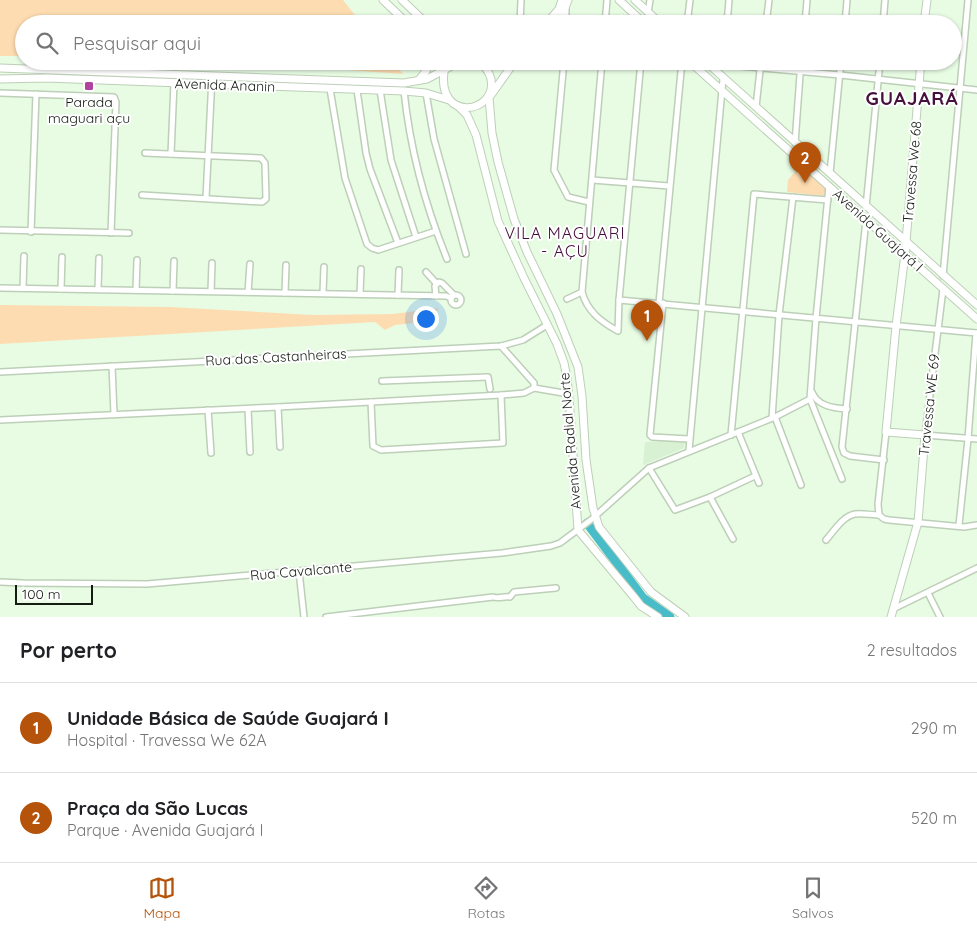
<!DOCTYPE html>
<html lang="pt">
<head>
<meta charset="utf-8">
<style>
	:root { --surface:#fff; --page:#f6f6f6; --text:#202124; --muted:#757577; --line:#e0e0e0; --accent:#b45309 }
	body { margin:0; font-family:Quicksand,sans-serif; background:var(--page); color:var(--text) }
	.scale { position:absolute; left:15px; bottom:12px; width:78px; box-sizing:border-box; padding-left:5px; border:2px solid #151c13; border-top:0; font-size:14px; line-height:18px; white-space:nowrap; color:#151c13; -webkit-text-stroke:4px #fff; paint-order:stroke }
	.you { position:absolute; left:425px; top:318px; width:18px; height:18px; margin:-12px; border:4px solid #fff; border-radius:50%; background:#1a73e8; box-shadow:0 0 0 8px #1a73e833 }
	.badge { display:grid; place-items:center; width:32px; height:32px; border-radius:50%; background:var(--accent); color:#fff; font-size:16px; font-weight:700 }
	.pin { position:absolute; translate:-50% -41px; filter:drop-shadow(0 1px 2px #0008) }
	.pin::after { content:''; position:absolute; top:26px; width:18px; height:15px; background:inherit; clip-path:polygon(0 0,100% 0,50% 100%) }
	.list { margin:0; padding:0; list-style:none }
	h2 { display:flex; justify-content:space-between; align-items:center; height:65px; margin:0; padding:0 20px; font-size:21px }
	h2 small { font-size:16px; font-weight:400; color:var(--muted) }
	.list li { display:grid; grid-template-columns:32px 1fr auto; gap:15px; align-items:center; box-sizing:border-box; height:90px; padding:0 20px; border-top:1px solid var(--line) }
	.list b { display:block; font-size:19px; white-space:nowrap }
	.list p { margin:0; font-size:16px; white-space:nowrap; color:var(--muted) }
	.list em { font-size:16px; font-style:normal; color:var(--muted) }
	.icon { flex:none; width:28px; height:28px; fill:none; stroke:currentColor; stroke-width:2; stroke-linecap:round; stroke-linejoin:round }
	.map { position:relative; flex:none; width:977px; height:617px; overflow:hidden }
	.search { position:absolute; background:var(--surface); box-shadow:0 1px 4px #0004; left:15px; right:15px; top:15px; height:55px; display:flex; align-items:center; gap:12px; box-sizing:border-box; padding:0 18px; border-radius:28px; color:var(--muted); font-size:19px }
	.sheet { height:245px; background:var(--surface) }
	nav { display:flex; justify-content:space-around; align-items:center; box-sizing:border-box; height:70px; border-top:1px solid var(--line); background:var(--surface); font-size:14px; color:var(--muted) }
	nav a { display:grid; justify-items:center; gap:2px }
	nav .on { color:var(--accent) }
	.map>svg:first-child { display:block }
	.built { fill:#d8f1d2 }
	.green { fill:#fedcb1 }
	.lines { fill:none; stroke-linecap:round; stroke-linejoin:round }
	.river { stroke:#49bcc9; stroke-width:9 }
	.street-casing { stroke:#bdcfb8; stroke-width:8 }
	.secondary-casing { stroke:#bdcfb8; stroke-width:9 }
	.street { stroke:#fff; stroke-width:5 }
	.secondary { stroke:#fff; stroke-width:7 }
	.poi-dot { fill:#b2429e; stroke:#fff; stroke-width:2 }
	.labels { text-anchor:middle; stroke-width:4; stroke-linejoin:round; paint-order:stroke }
	.street-label { font-size:14px; fill:#151c13; stroke:#fff }
	.poi-label { font-size:14px; fill:#151c13; stroke:#fff }
	.quarter-label { font-size:16px; letter-spacing:1px; fill:#46103d; stroke:#fff }
	.district-label { font-size:19px; font-weight:bold; letter-spacing:1px; fill:#46103d; stroke:#fff }
</style>
</head>
<body>
<div class="map">
<svg width="977" height="617" viewBox="0 0 977 617">
	<rect width="100%" height="100%" fill="#e8fce4"/>
	<!-- built -->
	<polygon class="built" points="685,440 684,448 643,465 645,442"/>
	<!-- green -->
	<g class="green">
		<polygon points="0,0 343,0 362,24 24,24 24,56 0,56"/>
		<polygon points="224,61 392,61 403,74"/>
		<polygon points="801,165 826,187 824,196 787,192 788,180"/>
		<polygon points="0,305 170,307 313,315 393,314 438,308 434,321 395,325 385,330 375,322 0,344"/>
	</g>
	<g class="lines">
		<!-- river -->
		<polyline class="river" points="587,523 643,598 670,617"/>
		<defs>
			<g id="street">
				<polyline points="648,13 650,0"/>
				<polyline points="520,24 521,0"/>
				<polyline points="566,24 566,9"/>
				<polyline points="605,24 607,0"/>
				<polyline points="687,24 690,0"/>
				<polyline points="727,24 729,0"/>
				<polyline points="766,24 769,0"/>
				<polyline points="805,24 807,0"/>
				<polyline points="845,24 847,0"/>
				<polyline points="883,24 885,0"/>
				<polyline points="564,61 554,170 568,197 589,202"/>
				<path d="M602,61l-20,231c5,19 19,30 36,39l1,-31 22,-239"/>
				<polyline points="707,63 840,75 977,90"/>
				<polyline points="330,89 345,178 367,244 372,248 378,250 436,231"/>
				<polyline points="357,90 366,153 370,169 398,243"/>
				<polyline points="380,90 391,160 416,237"/>
				<path d="M404,91c6,58 21,114 43,168"/>
				<polyline points="0,93 114,97 116,102 111,233"/>
				<polyline points="426,93 434,139 466,254"/>
				<polyline points="756,107 761,61"/>
				<polyline points="795,143 801,61"/>
				<polyline points="171,154 174,83"/>
				<polyline points="830,173 841,61"/>
				<polyline points="592,180 669,186"/>
				<polyline points="829,186 816,318 810,399 842,479"/>
				<polyline points="142,195 262,202 266,199 265,163 261,158 145,153"/>
				<polyline points="206,198 212,77"/>
				<polyline points="866,207 880,61"/>
				<polyline points="866,220 842,447 844,453 850,456 884,460"/>
				<polyline points="0,230 129,233"/>
				<polyline points="31,232 36,94"/>
				<polyline points="426,272 436,283"/>
				<polyline points="943,276 968,0"/>
				<polyline points="0,288 446,296 451,298"/>
				<polyline points="23,288 24,256"/>
				<polyline points="61,289 62,257"/>
				<polyline points="98,289 99,258"/>
				<polyline points="943,289 925,435 977,439"/>
				<polyline points="136,290 137,260"/>
				<polyline points="173,291 174,261"/>
				<polyline points="211,291 212,263"/>
				<polyline points="248,292 250,264"/>
				<polyline points="285,293 286,265"/>
				<polyline points="323,293 324,267"/>
				<polyline points="360,294 361,269"/>
				<circle cx="456" cy="300" r="5"/>
				<polyline points="398,295 399,270"/>
				<polyline points="436,296 435,286 439,282 442,283 454,295"/>
				<polyline points="567,299 582,292"/>
				<polyline points="619,300 977,333"/>
				<polyline points="659,303 682,61"/>
				<polyline points="663,303 650,435 652,437 689,439"/>
				<polyline points="501,346 534,383 534,388"/>
				<polyline points="112,366 114,414"/>
				<polyline points="0,372 501,346 523,340 547,325"/>
				<polyline points="382,381 488,377 490,389"/>
				<polyline points="534,388 569,394"/>
				<path d="M812,392c5,14 21,16 35,17"/>
				<polyline points="371,402 373,446 381,450 503,443 501,395"/>
				<polyline points="278,407 280,447"/>
				<polyline points="248,409 250,452"/>
				<polyline points="208,410 211,453"/>
				<polyline points="775,417 801,485"/>
				<polyline points="772,418 779,315 793,197"/>
				<polyline points="0,420 278,407 501,395 524,393 534,388"/>
				<polyline points="738,432 759,483"/>
				<polyline points="731,435 754,194 828,200"/>
				<polyline points="689,450 723,79"/>
				<polyline points="649,468 675,510 710,497 755,476"/>
				<polyline points="710,497 733,539"/>
				<polyline points="879,515 878,504 886,432"/>
				<polyline points="959,525 968,439 976,333"/>
				<path d="M826,540c8,-9 17,-24 29,-26 8,-1 16,1 24,1l5,4 5,1 75,7 13,-2"/>
				<polyline points="299,571 304,617"/>
				<polyline points="0,582 23,583 147,584 502,553 551,546 560,543 592,519 649,468 775,417 810,399"/>
				<polyline points="928,593 940,617"/>
				<polyline points="893,609 977,568"/>
				<path d="M326,617l167,-20c6,2 11,-1 17,0l4,-5 42,-4"/>
			</g>
			<g id="secondary">
				<polyline points="383,0 408,24"/>
				<polyline points="402,0 427,24"/>
				<polyline points="619,0 645,24"/>
				<polyline points="635,0 661,24"/>
				<polyline points="546,24 559,9 562,0"/>
				<polyline points="555,24 562,16 568,0"/>
				<polyline points="924,24 927,0"/>
				<polyline points="438,61 444,71"/>
				<polyline points="689,61 977,319"/>
				<polyline points="705,61 977,305"/>
				<polyline points="0,68 404,83 427,79 461,61"/>
				<path d="M444,71c-7,53 54,42 47,8 -2,-8 -7,-14 -14,-18"/>
				<polyline points="0,79 46,78 404,91 426,93 449,100"/>
				<polyline points="419,80 426,71 430,61"/>
				<polyline points="491,95 515,61"/>
				<polyline points="489,97 492,133 498,162 514,219 527,252 557,314 578,367 582,396 586,460 593,508 599,527 651,592 685,617"/>
				<polyline points="459,107 467,115 476,135 498,221 524,278 557,344 564,363 567,378 570,410 578,530 634,597 641,606 658,617"/>
				<polyline points="891,617 918,522 925,435 886,432 896,326 905,254 921,61"/>
			</g>
		</defs>
		<!-- street casing -->
		<use href="#street" class="street-casing"/>
		<!-- secondary casing -->
		<use href="#secondary" class="secondary-casing"/>
		<!-- street -->
		<use href="#street" class="street"/>
		<!-- secondary -->
		<use href="#secondary" class="secondary"/>
	</g>
	<!-- markers -->
	<rect class="poi-dot" x="84" y="81" width="10" height="10" rx="2.5"/>
	<g class="labels">
		<!-- street labels -->
		<g class="street-label">
			<text transform="translate(225 85) rotate(2)" y="5">Avenida Ananin</text>
			<text transform="translate(912 172) rotate(-85)" y="5">Travessa We 68</text>
			<text transform="translate(878 230) rotate(42)" y="5">Avenida Guajará I</text>
			<text transform="translate(276 357) rotate(-3)" y="5">Rua das Castanheiras</text>
			<text transform="translate(929 405) rotate(-84)" y="5">Travessa WE 69</text>
			<text transform="translate(570 441) rotate(-95)" y="5">Avenida Radial Norte</text>
			<text transform="translate(301 571) rotate(-5)" y="5">Rua Cavalcante</text>
		</g>
		<!-- poi labels -->
		<g class="poi-label">
			<text x="89" y="107">Parada<tspan x="89" dy="16">maguari açu</tspan></text>
		</g>
		<!-- quarter labels -->
		<g class="quarter-label">
			<text x="565" y="239">VILA MAGUARI<tspan x="565" dy="18">- AÇU</tspan></text>
		</g>
		<!-- district labels -->
		<g class="district-label">
			<text x="912" y="105">GUAJARÁ</text>
		</g>
	</g>
</svg>
<div class="scale">100 m</div>
<div class="you"></div>
<div class="pin badge" style="left:647px;top:341px">1</div>
<div class="pin badge" style="left:805px;top:183px">2</div>
<div class="search"><svg class="icon" aria-label="search" viewBox="0 0 24 24"><circle cx="10" cy="10" r="6"/><path d="M15 15l6 6"/></svg>Pesquisar aqui</div>
</div>
<section class="sheet">
<h2>Por perto<small>2 resultados</small></h2>
<ul class="list">
<li><span class="badge">1</span><div><b>Unidade Básica de Saúde Guajará I</b><p>Hospital · Travessa We 62A</p></div><em>290 m</em></li>
<li><span class="badge">2</span><div><b>Praça da São Lucas</b><p>Parque · Avenida Guajará I</p></div><em>520 m</em></li>
</ul>
</section>
<nav>
<a class="on"><svg class="icon" aria-label="map" viewBox="0 0 24 24"><path d="M3 6l6-2 6 2 6-2v14l-6 2-6-2-6 2zM9 4v14M15 6v14"/></svg>Mapa</a>
<a><svg class="icon" aria-label="directions" viewBox="0 0 24 24"><path d="M12 3l9 9-9 9-9-9zM9 14v-3h6M13 9l2 2-2 2"/></svg>Rotas</a>
<a><svg class="icon" aria-label="saved" viewBox="0 0 24 24"><path d="M7 4h10v16l-5-4-5 4z"/></svg>Salvos</a>
</nav>
</body>
</html>
